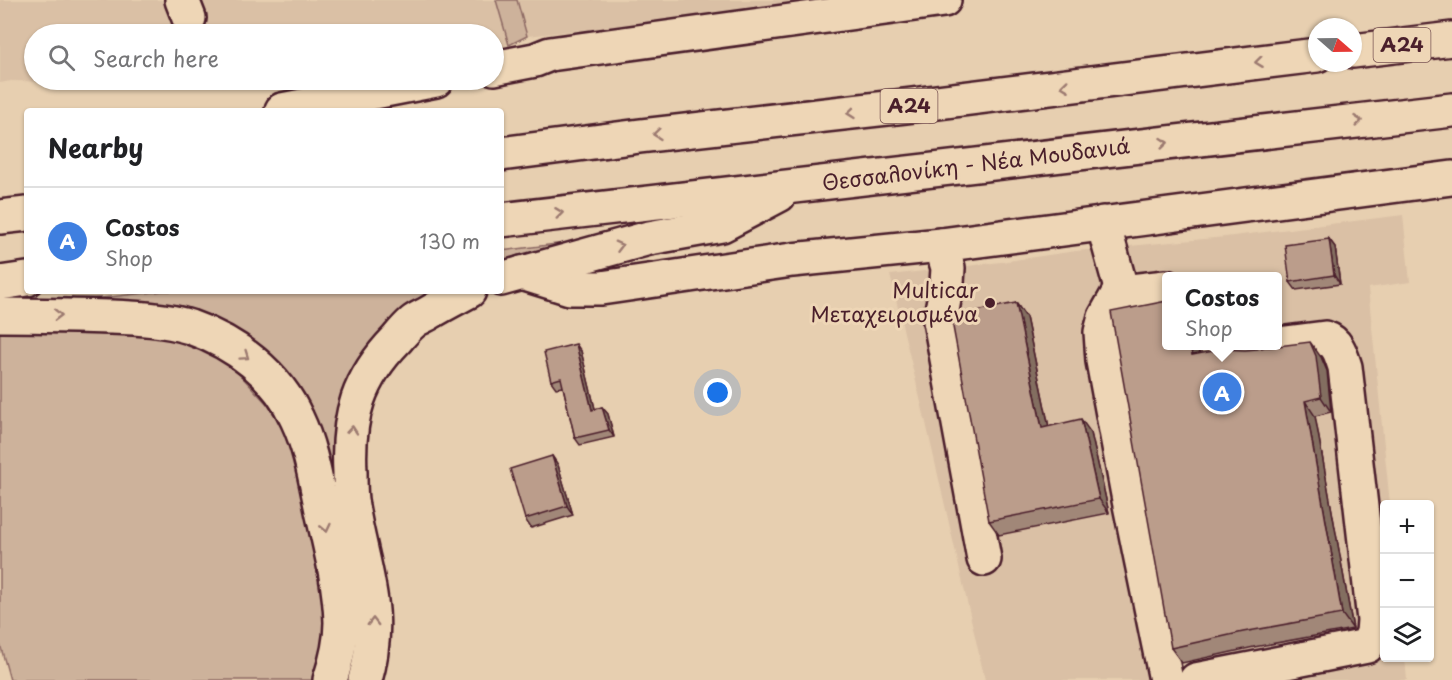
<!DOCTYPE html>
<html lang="en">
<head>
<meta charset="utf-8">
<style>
	:root { --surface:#fff; --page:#f6f6f6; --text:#202124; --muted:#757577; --line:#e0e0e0; --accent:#2563eb }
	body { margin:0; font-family:"Playpen Sans",sans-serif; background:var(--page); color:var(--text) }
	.controls { position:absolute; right:18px; bottom:18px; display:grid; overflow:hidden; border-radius:6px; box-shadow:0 2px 4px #0004 }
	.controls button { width:54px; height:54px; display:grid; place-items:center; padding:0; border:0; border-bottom:2px solid var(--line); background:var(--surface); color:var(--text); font:30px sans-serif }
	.compass { position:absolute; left:1308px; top:18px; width:54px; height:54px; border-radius:50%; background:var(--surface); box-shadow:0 2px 4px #0004; rotate:110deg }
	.you { position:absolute; left:718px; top:393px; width:21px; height:21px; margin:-15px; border:4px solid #fff; border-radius:50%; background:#1a73e8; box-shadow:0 0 0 9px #1a73e833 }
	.badge { display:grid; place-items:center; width:39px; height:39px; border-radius:50%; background:var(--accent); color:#fff; font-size:20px; font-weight:700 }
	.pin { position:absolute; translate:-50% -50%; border:3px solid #fff; box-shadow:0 2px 6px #0006 }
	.popup { position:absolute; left:1162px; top:272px; width:120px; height:78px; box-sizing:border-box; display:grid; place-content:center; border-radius:6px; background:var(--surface); filter:drop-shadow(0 2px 4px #0005); font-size:20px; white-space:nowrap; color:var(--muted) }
	.popup b { font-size:22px; color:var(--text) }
	.popup::after { content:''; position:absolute; left:50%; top:100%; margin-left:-12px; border:12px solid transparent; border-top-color:var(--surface) }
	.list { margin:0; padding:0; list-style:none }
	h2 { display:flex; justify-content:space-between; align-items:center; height:78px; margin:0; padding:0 24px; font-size:26px }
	h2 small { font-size:20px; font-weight:400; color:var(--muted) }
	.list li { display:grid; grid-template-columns:39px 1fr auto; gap:18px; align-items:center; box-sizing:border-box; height:108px; padding:0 24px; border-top:2px solid var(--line) }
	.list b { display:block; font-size:22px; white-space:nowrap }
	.list p { margin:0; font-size:20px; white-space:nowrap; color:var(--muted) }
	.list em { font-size:20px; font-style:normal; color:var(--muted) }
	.icon { flex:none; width:33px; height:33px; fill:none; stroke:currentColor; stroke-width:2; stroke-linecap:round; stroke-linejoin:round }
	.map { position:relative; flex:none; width:1452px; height:680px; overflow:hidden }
	.search { position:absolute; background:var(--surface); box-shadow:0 2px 4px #0004; left:24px; top:24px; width:480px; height:66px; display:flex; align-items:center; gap:15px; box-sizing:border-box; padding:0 21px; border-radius:33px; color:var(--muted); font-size:22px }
	.panel { position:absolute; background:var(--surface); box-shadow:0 2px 4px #0004; left:24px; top:108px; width:480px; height:186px; border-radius:6px }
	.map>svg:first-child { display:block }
	.built { fill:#dac0a5; fill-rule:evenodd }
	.green { fill:#cdb29b; stroke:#8c6863; stroke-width:1.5 }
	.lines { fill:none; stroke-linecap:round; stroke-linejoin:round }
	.minor-casing { stroke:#4a1f2b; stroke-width:38 }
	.highway-casing { stroke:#4a1f2b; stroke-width:38 }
	.minor { stroke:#eed6b6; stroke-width:33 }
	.highway { stroke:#eed6b6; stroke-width:33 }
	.wall { fill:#a18778; stroke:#4a1f2b; stroke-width:1.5 }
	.shaded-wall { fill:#836e61; stroke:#4a1f2b; stroke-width:1.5 }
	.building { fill:#bb9d8b; stroke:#4a1f2b; stroke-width:1.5 }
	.oneway { stroke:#9c7a70 }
	.poi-dot { fill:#4a1f2b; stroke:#eed6b6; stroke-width:2 }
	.labels { text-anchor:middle; stroke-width:6; stroke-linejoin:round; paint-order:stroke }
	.shield { fill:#eed6b6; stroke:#7b5655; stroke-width:1.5 }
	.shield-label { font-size:20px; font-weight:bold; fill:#4a1f2b }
	.street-label { font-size:21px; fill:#4a1f2b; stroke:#eed6b6 }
	.poi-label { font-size:21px; fill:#4a1f2b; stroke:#eed6b6; text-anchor:end }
</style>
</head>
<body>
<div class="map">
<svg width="1452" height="680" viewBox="0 0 1452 680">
	<rect width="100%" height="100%" fill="#e7cfb0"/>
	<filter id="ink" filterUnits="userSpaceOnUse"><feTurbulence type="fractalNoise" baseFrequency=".0167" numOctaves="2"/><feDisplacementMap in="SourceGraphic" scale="12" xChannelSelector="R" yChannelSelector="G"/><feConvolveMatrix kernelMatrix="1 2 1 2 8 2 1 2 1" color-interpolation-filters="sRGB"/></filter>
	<g filter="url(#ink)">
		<!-- built -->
		<g class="built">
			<polygon points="0,0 496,0 509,45 494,47 494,34 34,34 34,80 308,80 264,87 11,81 0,83"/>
			<polygon points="517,0 841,0 684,20 684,19 527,36"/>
			<path d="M1403,215l7,67 -42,6 22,216h-6v154h21l2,22h-422l-59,-257 -36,-148 111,-13 75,-11 149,-14zM1166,276h112v70h-112z"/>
		</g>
		<!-- green -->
		<g class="green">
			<polygon points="496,0 517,0 527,36 509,45"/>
			<polygon points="580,241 501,268 501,251"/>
			<polygon points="163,291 435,291 429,294 400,314 339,509 257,355 74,301"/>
			<polygon points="0,326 155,334 192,344 225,361 242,377 268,405 286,433 299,466 330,632 320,680 10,680 0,644"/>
		</g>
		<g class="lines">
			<defs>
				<g id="minor">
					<polyline points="182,0 189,18"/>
					<polyline points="494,68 535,60 550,54 944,0"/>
					<polyline points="282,110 436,80"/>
					<polyline points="1103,223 1122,292"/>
					<polyline points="941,245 948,268 947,283 940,321 984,559"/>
					<polyline points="522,273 570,288 601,288 792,260 941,245 1452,178"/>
					<polyline points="1236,346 1254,347 1266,346"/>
					<polyline points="1166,680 1129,500 1103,361 1101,332 1105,317 1118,294 1122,292 1166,287"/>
					<path d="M1196,680l171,-34 6,-13 1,-13 -29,-253c-4,-12 -7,-25 -20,-29l-47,6"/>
				</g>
				<g id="highway">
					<polyline points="1353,51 1452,39"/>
					<polyline points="501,154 640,136 905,106 1317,55"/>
					<polyline points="0,217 27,214"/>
					<polyline points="501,220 1452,110"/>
					<polyline points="501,279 649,238 722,225 779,195"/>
					<polyline points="0,283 27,279"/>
					<path d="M0,315c36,0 73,1 109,2 26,1 56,2 81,10 46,16 87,47 107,92 14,29 19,64 26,96 8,35 17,71 18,107 0,20 -5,40 -11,58"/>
					<path d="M365,680c20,-69 -4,-114 -14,-180 -1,-9 -1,-19 -1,-28 -3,-56 8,-93 47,-133 5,-6 10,-12 16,-17 5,-4 11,-6 16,-9 13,-8 27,-15 40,-22"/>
				</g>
			</defs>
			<!-- minor casing -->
			<use href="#minor" class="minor-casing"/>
			<!-- highway casing -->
			<use href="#highway" class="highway-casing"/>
			<!-- minor -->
			<use href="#minor" class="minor"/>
			<!-- highway -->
			<use href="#highway" class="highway"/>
		</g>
		<!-- wall -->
		<g class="wall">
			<polygon points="1329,239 1335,247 1340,284 1296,290 1290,282"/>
			<polygon points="1016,303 1026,317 1049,427 1091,433 1109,513 999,535 989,521"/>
			<polygon points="1167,345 1197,345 1199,353 1321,357 1327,371 1331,412 1315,416 1353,629 1254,647 1182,663 1171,648"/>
			<polygon points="581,351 595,409 602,407 608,414 614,437 580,445 575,438 563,387 556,388 551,381"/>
			<polygon points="552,456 558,465 573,515 531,528 525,519"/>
		</g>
		<!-- shaded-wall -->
		<g class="shaded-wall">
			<polygon points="1329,239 1335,247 1340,284 1334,275"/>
			<polygon points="1016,303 1026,317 1052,442 1042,428"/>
			<polygon points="1310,342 1321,357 1327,371 1331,412 1321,397"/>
			<polygon points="576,344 581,351 597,417 592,410"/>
			<polygon points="1190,345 1197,345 1203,370 1192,355"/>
			<polygon points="1305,401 1315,416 1353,629 1342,614"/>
			<polygon points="602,407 608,414 614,437 609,430"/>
			<polygon points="1081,419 1091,433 1109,513 1099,499"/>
			<polygon points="552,456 558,465 573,515 567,506"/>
		</g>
		<!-- building -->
		<g class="building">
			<polygon points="1329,239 1334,275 1290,282 1285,245"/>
			<polygon points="1167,301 1167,345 1190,345 1192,355 1223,349 1245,350 1257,349 1265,347 1270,347 1310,342 1316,356 1321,397 1305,401 1342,614 1243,632 1171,648 1111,312"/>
			<polygon points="1016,303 1042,428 1081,419 1099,499 989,521 951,316"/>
			<polygon points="576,344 592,410 602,407 609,430 575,438 561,378 551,381 544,352"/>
			<polygon points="552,456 567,506 525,519 510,469"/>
		</g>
		<!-- one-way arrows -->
		<defs><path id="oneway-chevron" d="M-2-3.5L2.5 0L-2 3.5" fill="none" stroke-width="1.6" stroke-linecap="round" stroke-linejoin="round" transform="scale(1.5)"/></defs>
		<g class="oneway">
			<use href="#oneway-chevron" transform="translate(1259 62) rotate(173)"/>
			<use href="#oneway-chevron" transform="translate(1065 86) rotate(173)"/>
			<use href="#oneway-chevron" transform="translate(851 113) rotate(174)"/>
			<use href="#oneway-chevron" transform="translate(1358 121) rotate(-6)"/>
			<use href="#oneway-chevron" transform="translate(657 134) rotate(174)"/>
			<use href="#oneway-chevron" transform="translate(1164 143) rotate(-6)"/>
			<use href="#oneway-chevron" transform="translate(559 213) rotate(-7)"/>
			<use href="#oneway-chevron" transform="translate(619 246) rotate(-15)"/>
			<use href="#oneway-chevron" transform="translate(58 315) rotate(1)"/>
			<use href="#oneway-chevron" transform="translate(245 356) rotate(35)"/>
			<use href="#oneway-chevron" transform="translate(352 430) rotate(-85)"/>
			<use href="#oneway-chevron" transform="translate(326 528) rotate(77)"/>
			<use href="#oneway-chevron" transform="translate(373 622) rotate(-90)"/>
		</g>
	</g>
	<!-- markers -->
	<circle class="poi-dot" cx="990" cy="303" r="6"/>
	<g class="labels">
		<!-- shield labels -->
		<g class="shield">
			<rect x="1373.5" y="28" width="57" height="34" rx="4.5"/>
			<rect x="880.5" y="89" width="57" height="34" rx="4.5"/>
		</g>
		<g class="shield-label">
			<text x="1402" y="52">Α24</text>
			<text x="909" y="113">Α24</text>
		</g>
		<!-- street labels -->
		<g class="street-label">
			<text transform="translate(976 165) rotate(-7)" y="7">Θεσσαλονίκη - Νέα Μουδανιά</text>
		</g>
		<!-- poi labels -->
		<g class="poi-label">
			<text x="978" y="298">Multicar<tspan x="978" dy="24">Μεταχειρισμένα</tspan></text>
		</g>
	</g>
</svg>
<div class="controls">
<button>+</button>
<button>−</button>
<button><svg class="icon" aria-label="layers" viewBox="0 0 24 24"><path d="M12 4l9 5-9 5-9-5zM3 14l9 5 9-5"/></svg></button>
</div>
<svg class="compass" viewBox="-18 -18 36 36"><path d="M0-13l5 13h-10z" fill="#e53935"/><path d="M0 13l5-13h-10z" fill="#757577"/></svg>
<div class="you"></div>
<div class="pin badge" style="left:1222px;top:392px;background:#3f7fe0">A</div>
<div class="popup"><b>Costos</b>Shop</div>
<div class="search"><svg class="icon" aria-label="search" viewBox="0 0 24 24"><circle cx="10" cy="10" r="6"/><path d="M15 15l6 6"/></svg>Search here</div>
<section class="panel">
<h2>Nearby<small></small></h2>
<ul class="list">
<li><span class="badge" style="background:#3f7fe0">A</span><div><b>Costos</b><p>Shop</p></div><em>130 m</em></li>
</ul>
</section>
</div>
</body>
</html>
